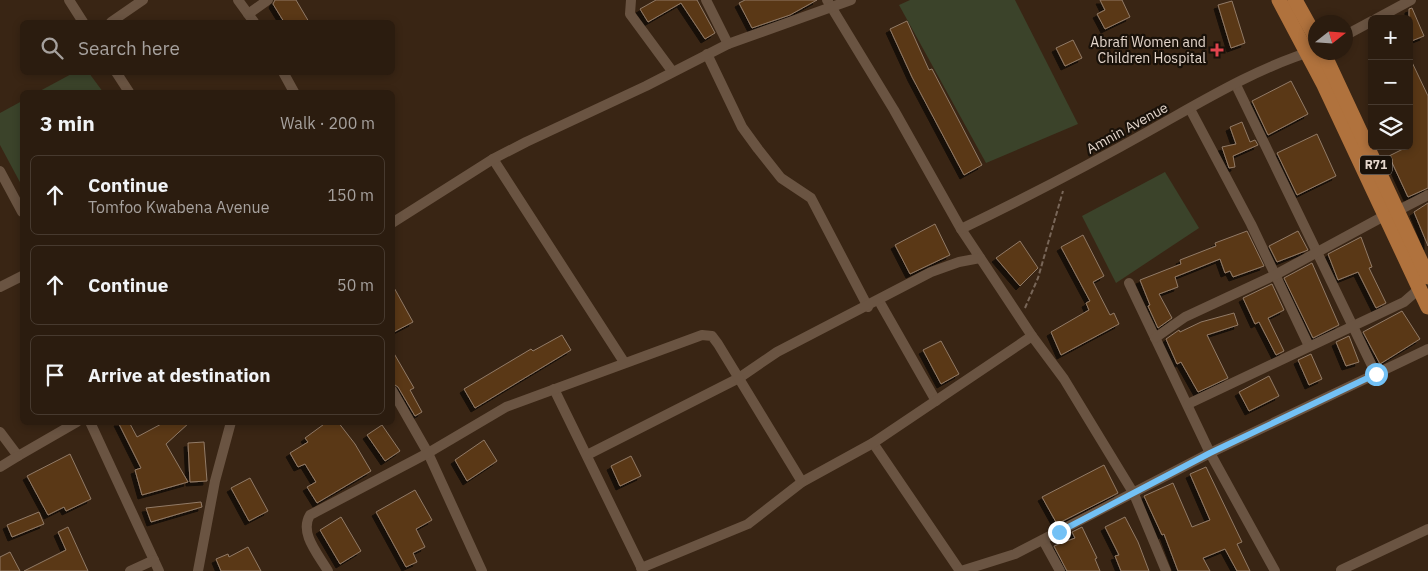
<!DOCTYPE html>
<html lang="en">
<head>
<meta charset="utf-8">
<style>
	:root { --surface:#2b1c0f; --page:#37291d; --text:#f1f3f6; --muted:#a6a19e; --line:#473a2f }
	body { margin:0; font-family:"IBM Plex Sans",sans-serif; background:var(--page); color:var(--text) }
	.controls { position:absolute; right:15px; top:15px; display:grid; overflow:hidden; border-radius:8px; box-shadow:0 2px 8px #0003 }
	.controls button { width:45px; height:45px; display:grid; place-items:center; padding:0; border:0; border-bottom:1px solid var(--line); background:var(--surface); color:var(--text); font:25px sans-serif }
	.compass { position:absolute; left:1308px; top:15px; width:45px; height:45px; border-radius:50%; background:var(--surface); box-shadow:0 2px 8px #0003; rotate:73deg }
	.stop { position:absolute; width:15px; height:15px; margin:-11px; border:4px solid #73c1f5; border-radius:50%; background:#fff }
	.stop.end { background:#73c1f5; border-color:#fff; box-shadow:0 1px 5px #0008 }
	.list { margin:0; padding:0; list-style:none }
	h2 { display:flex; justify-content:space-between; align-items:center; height:65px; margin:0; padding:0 20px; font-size:21px }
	h2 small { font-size:16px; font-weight:400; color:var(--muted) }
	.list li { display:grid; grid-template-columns:32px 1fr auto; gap:15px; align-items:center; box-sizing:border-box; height:80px; margin:0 10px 10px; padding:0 10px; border:1px solid var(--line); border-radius:8px }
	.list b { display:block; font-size:19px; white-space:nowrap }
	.list p { margin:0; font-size:16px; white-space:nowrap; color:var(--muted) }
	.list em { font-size:16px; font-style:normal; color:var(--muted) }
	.icon { flex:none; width:28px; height:28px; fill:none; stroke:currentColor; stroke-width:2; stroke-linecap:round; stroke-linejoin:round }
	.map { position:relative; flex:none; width:1428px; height:571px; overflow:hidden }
	.search { position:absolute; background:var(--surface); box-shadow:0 2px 8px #0003; left:20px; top:20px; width:375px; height:55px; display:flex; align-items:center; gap:12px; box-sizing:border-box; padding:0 18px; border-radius:8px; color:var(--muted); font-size:19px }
	.panel { position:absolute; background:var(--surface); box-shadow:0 2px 8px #0003; left:20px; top:90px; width:375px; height:335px; border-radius:8px }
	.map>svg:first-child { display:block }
	.green { fill:#3b432a }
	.building { fill:#5a3715; stroke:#927b67; filter:url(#shadow) }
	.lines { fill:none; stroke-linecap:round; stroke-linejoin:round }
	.path { stroke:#786658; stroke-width:2; stroke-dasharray:5 2.5; stroke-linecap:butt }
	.street { stroke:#6a5442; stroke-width:10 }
	.primary { stroke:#b0723d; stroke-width:15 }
	.route { stroke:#73c1f5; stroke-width:6 }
	.health-dot { fill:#e0444e; stroke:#191109; stroke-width:2 }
	.labels { text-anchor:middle; stroke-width:4.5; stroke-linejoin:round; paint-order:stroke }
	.shield { fill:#191109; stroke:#a79b92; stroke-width:1 }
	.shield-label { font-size:12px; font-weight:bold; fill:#e4d6cc }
	.poi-label { font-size:14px; fill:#e4d6cc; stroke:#191109; text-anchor:end }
	.street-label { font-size:14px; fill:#e4d6cc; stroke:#191109 }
</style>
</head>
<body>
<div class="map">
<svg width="1428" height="571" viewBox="0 0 1428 571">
	<defs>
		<filter id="shadow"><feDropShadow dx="-4" dy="4" stdDeviation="0" flood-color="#0009"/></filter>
	</defs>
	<rect width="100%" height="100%" fill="#392514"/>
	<!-- green -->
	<g class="green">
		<polygon points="910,0 1015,0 1078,124 986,163 899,5"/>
		<polygon points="75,72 89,73 103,92 38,92"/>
		<polygon points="22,101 22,186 0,145 0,113"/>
		<polygon points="1165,172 1199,228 1116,283 1082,216"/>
	</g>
	<!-- building -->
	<g class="building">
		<polygon points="275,0 296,0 309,22 284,22 273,4"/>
		<polygon points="656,0 697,0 715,33 705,39 681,3 648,22 640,9"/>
		<polygon points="745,0 817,0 790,15 752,28 739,3"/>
		<polygon points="1100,0 1122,0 1130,17 1105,29 1097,14 1105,10"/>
		<polygon points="1232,1 1245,43 1231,48 1218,5"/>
		<polygon points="1412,8 1424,36 1409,42 1409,9"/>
		<polygon points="907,21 929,70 932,69 982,165 964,175 912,77 890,29"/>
		<polygon points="1073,40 1082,58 1065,66 1056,48"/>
		<polygon points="1409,56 1428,96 1428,188 1408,197 1389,156 1409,146"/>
		<polygon points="1291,81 1308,114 1268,135 1252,101"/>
		<polygon points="1242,122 1250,142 1255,140 1258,145 1233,156 1235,167 1229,168 1222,147 1236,144 1230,127"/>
		<polygon points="1317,134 1336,176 1297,195 1277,153"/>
		<polygon points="1428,203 1428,246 1414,212"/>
		<polygon points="935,224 950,255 910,274 895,245"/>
		<polygon points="1247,231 1264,266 1233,277 1230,271 1225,273 1220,259 1175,277 1178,287 1159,294 1172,318 1158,328 1148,306 1150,305 1140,280 1181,264 1180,260 1216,246 1215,243"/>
		<polygon points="1298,231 1308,250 1277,262 1269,246"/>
		<polygon points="1083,235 1104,276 1093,282 1110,315 1114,313 1119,324 1061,355 1051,332 1089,310 1086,303 1090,301 1061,247"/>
		<polygon points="1361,237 1372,267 1369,268 1386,303 1376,308 1358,272 1338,280 1328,254"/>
		<polygon points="1020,241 1038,268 1020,286 996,258"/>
		<polygon points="1312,263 1339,325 1313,338 1284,278"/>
		<polygon points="392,284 413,322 392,333"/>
		<polygon points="1272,284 1284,310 1268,318 1284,351 1276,355 1259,322 1255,324 1243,298"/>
		<polygon points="1402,311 1420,339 1380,364 1363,332"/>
		<polygon points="1234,313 1238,325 1207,335 1228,378 1198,392 1181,362 1177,364 1166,339 1179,330 1180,332 1201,322"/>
		<polygon points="562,335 571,350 475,408 464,389 531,349 533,351"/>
		<polygon points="1349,336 1359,362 1346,366 1336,342"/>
		<polygon points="941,341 959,374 941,384 923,350"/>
		<polygon points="392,350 414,388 410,390 422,412 415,416 398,387 392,383"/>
		<polygon points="1311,354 1322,379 1309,385 1298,360"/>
		<polygon points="1269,376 1279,396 1249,411 1239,392"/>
		<polygon points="118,422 129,422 137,437 165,422 190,422 166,444 188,482 142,495 135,470 141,468"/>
		<polygon points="327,422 338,422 355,444 371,471 317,503 307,487 316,482 305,464 298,467 290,453 308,442 305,438"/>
		<polygon points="382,425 400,451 385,461 367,435"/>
		<polygon points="484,440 497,461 467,481 455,460"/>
		<polygon points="204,442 207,481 190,482 188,443"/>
		<polygon points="70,454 91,499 66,511 64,507 48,515 27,476"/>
		<polygon points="631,456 641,476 620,486 611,466"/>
		<polygon points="1104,465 1118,493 1057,524 1042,497"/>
		<polygon points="1206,467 1242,542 1237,544 1250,571 1237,571 1225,549 1203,558 1210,571 1178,571 1164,534 1162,535 1144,496 1173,483 1192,527 1210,520 1190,474"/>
		<polygon points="250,478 268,511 249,521 231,488"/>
		<polygon points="415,490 432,520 416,529 425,547 413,553 417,562 406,567 376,512"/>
		<polygon points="201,502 202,507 151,522 146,508"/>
		<polygon points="39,512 44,524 12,537 7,525"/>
		<polygon points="341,517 361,551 340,564 320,530"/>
		<polygon points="1125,517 1138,542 1149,571 1121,571 1115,556 1119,555 1105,527"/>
		<polygon points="68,527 88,571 24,571 66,550 58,532"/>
		<polygon points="1082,527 1097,558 1095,559 1100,571 1067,571 1055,548 1054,546 1075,538 1072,532"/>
		<polygon points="248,547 261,571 221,571 216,559 228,554 229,557"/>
		<polygon points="10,552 20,571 0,571 0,557"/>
	</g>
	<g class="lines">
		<!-- path -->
		<polyline class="path" points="1025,308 1038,278 1063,191"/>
		<!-- street -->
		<g class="street">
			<polyline points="69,0 83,22"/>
			<polyline points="238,0 254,22"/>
			<polyline points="631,0 630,14 672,71"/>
			<polyline points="706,0 728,44"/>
			<polyline points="827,0 894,110 961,229 1032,336 1064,379 1134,494 1166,571"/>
			<polyline points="248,14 268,0"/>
			<polyline points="1376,19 1411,0"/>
			<polyline points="111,22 143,0"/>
			<polyline points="1346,35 1372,21"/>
			<polyline points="707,54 742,127 758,149 781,178 811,198 868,307"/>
			<polyline points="116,72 129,92"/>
			<polyline points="283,72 294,92"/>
			<polyline points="1236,85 1376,374"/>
			<polyline points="1190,109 1251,224 1309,346"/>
			<polyline points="493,159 624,362"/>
			<polyline points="0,171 22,212"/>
			<polyline points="1397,211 1428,195"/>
			<polyline points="392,223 493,159 526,142 646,86 728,44 851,0"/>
			<path d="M961,229c64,-31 126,-63 188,-98 52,-29 109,-64 167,-81"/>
			<polyline points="1129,283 1210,453 1275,571"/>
			<polyline points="0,287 22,276"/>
			<polyline points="879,301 936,401"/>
			<polyline points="1155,338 1185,317 1275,275 1384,216"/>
			<polyline points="554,389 643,571"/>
			<polyline points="392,390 428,453 482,571"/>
			<polyline points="1188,404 1404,302 1419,289"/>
			<polyline points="90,422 159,571"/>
			<polyline points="0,432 18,456 77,422"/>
			<polyline points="873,443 960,571"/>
			<polyline points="587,455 739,378 777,352 931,272 959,262 980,258"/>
			<polyline points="0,467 18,456"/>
			<polyline points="1043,540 1060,571"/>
			<polyline points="641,568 748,524 802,482 873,443 1032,336"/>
			<polyline points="1341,570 1428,529"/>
			<polyline points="130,571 154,560"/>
			<polyline points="198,571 215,481 231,422"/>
			<path d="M328,571c-10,-17 -29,-38 -18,-56l118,-62 78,-46 196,-72 10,1 6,8 84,138"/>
			<polyline points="961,571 1015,554 1210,453 1428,349"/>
		</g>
		<!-- primary -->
		<g class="primary">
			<polyline points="1279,0 1324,85 1428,307"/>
			<polyline points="1295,0 1316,38"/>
			<polyline points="1323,52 1428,277"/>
		</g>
	</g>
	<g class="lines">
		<!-- route -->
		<polyline class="route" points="1059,532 1210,453 1376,374"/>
	</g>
	<!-- markers -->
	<path class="health-dot" d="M1214.5 42.5h5v5h5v5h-5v5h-5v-5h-5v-5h5z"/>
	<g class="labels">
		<!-- shield labels -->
		<rect class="shield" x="1360" y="155.5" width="32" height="19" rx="4"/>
		<g class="shield-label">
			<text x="1376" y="169">R71</text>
		</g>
		<!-- poi labels -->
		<g class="poi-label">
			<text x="1206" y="47">Abrafi Women and<tspan x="1206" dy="16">Children Hospital</tspan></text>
		</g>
		<!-- street labels -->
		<g class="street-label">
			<text transform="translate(1127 128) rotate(-29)" y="5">Amnin Avenue</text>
		</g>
	</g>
</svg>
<div class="controls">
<button>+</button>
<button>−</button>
<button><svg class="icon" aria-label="layers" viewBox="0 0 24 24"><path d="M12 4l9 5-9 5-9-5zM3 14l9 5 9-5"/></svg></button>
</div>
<svg class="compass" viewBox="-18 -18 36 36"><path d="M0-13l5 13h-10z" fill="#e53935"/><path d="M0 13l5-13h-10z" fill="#a6a19e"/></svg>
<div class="stop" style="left:1376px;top:374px"></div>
<div class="stop end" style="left:1059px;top:532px"></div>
<div class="search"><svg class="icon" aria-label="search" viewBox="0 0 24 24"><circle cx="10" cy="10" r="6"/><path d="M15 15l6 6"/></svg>Search here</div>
<section class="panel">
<h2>3 min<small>Walk · 200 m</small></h2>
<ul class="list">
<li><svg class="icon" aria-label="ahead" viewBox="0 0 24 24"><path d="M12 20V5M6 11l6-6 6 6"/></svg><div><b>Continue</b><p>Tomfoo Kwabena Avenue</p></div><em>150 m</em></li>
<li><svg class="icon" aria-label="ahead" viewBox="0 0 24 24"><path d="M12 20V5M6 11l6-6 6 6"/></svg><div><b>Continue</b></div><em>50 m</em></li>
<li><svg class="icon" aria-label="arrive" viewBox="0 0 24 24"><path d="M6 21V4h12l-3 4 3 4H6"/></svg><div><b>Arrive at destination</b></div></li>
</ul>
</section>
</div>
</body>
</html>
